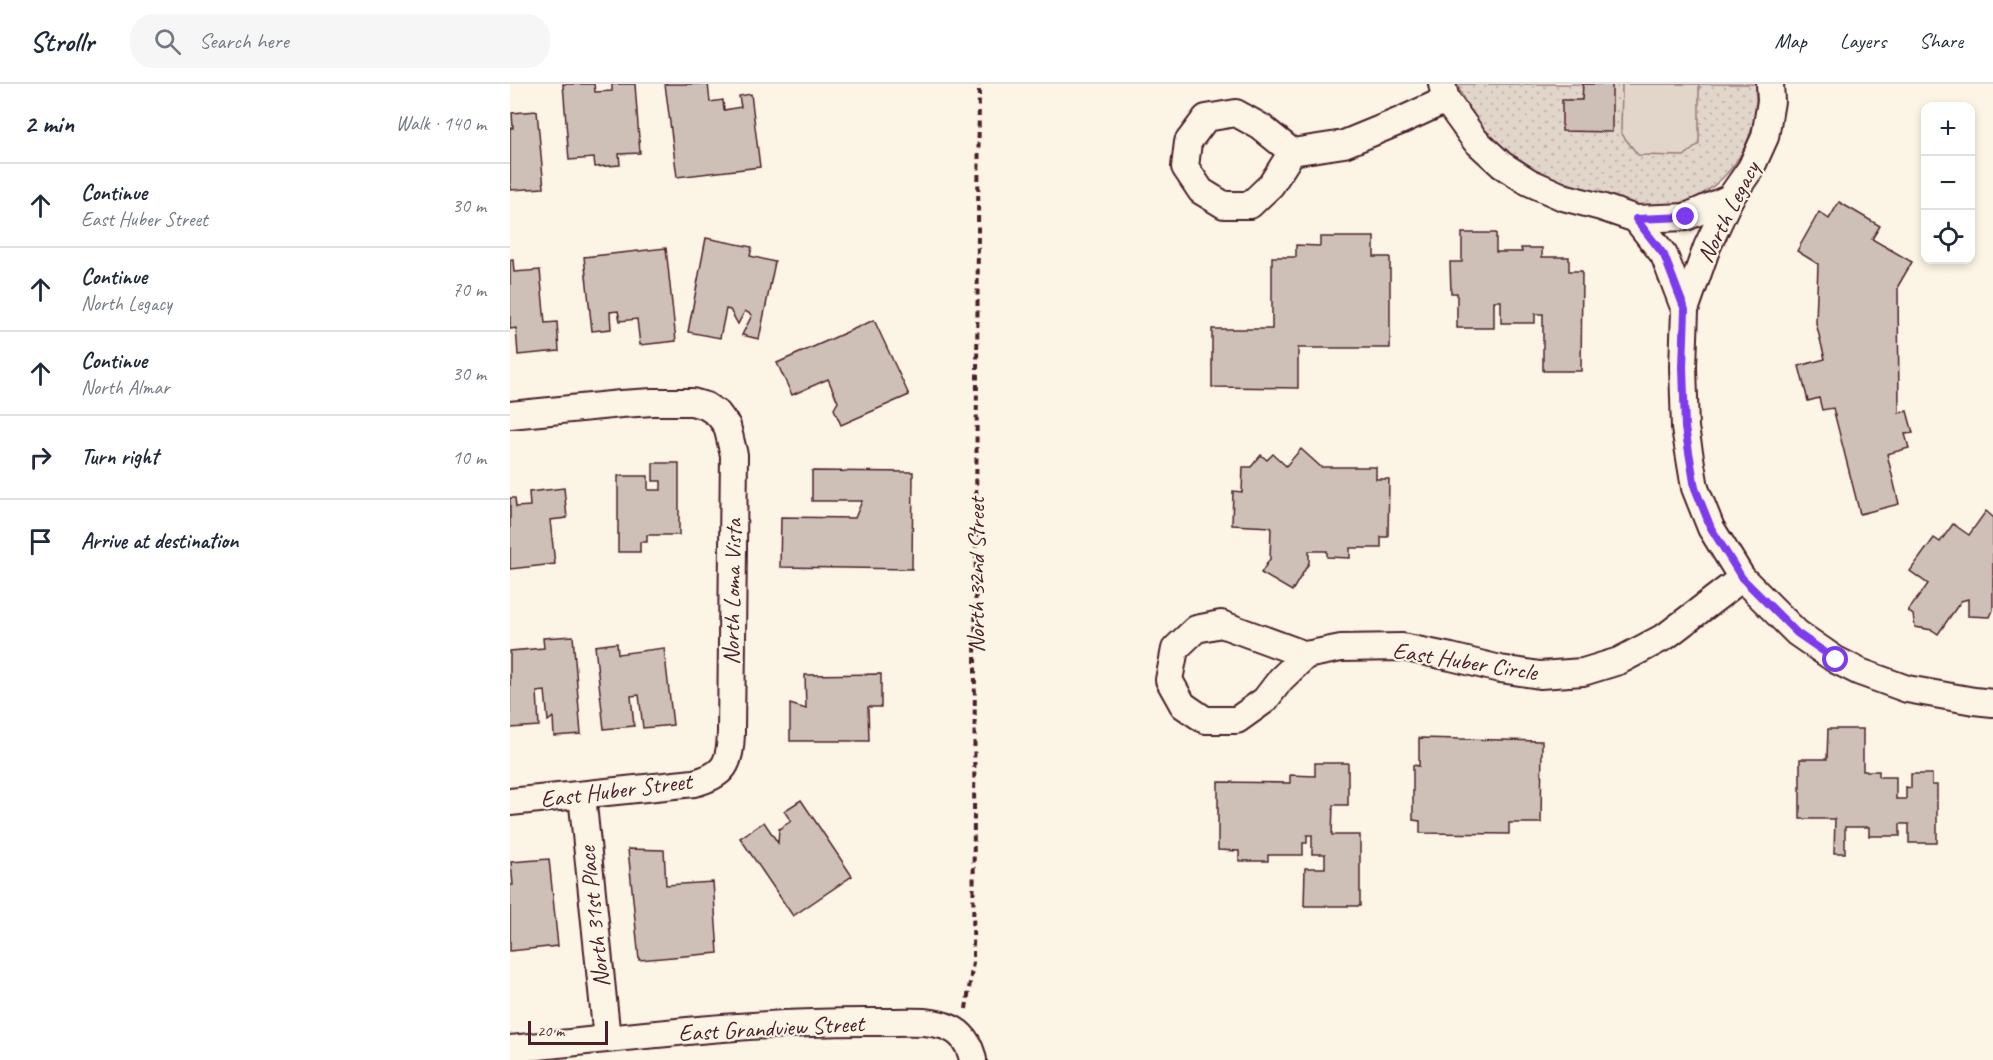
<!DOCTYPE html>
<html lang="en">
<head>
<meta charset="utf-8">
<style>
	:root { --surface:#fff; --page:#f6f6f7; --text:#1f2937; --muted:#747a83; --line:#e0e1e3 }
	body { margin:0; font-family:Caveat,sans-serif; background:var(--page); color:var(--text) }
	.controls { position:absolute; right:18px; top:18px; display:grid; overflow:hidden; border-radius:12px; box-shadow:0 3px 9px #0003 }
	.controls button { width:54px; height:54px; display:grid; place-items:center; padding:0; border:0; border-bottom:2px solid var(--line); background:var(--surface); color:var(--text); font:30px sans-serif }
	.scale { position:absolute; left:18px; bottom:15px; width:80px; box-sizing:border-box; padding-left:6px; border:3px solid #4a1f2b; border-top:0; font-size:16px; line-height:21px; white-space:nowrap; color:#4a1f2b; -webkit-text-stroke:4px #fcf5e5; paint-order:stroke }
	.stop { position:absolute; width:18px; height:18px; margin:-14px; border:4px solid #7c3aed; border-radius:50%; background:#fff }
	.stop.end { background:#7c3aed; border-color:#fff; box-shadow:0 2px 6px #0008 }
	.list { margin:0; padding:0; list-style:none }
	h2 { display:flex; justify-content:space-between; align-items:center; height:78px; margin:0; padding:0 24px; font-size:26px }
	h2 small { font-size:20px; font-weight:400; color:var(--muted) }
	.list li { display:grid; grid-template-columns:39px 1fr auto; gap:18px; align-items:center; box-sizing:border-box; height:84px; padding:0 24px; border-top:2px solid var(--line) }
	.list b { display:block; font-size:22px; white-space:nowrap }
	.list p { margin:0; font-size:20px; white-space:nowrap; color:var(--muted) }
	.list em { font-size:20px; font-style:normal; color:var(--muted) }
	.icon { flex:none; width:33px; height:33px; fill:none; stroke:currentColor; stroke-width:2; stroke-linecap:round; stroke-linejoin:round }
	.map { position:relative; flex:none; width:1483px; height:976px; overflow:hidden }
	header { display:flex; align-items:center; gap:36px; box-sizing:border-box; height:84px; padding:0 30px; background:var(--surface); border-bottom:2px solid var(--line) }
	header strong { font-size:28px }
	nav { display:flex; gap:33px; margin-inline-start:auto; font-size:21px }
	.search { width:420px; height:54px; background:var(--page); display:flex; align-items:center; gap:15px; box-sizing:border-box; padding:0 21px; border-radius:24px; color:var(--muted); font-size:22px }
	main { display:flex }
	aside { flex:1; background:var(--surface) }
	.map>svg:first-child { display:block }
	.grass { fill:url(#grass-dots); stroke:#967a7a; stroke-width:1.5 }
	.pitch { fill:#e2d5ca; stroke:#967a7a; stroke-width:1.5 }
	.building { fill:#cfc0b7; stroke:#4a1f2b; stroke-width:1.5 }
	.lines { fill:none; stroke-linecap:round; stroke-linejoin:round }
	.minor-casing { stroke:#4a1f2b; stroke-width:30 }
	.path { stroke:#4a1f2b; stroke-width:4; stroke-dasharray:6 4.5; stroke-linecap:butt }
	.minor { stroke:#fcf5e5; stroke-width:26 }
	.route { stroke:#7c3aed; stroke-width:8 }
	.labels { text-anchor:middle; stroke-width:4.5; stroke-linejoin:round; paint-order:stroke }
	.street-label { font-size:24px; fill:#4a1f2b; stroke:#fcf5e5 }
</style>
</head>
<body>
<header>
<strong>Strollr</strong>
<div class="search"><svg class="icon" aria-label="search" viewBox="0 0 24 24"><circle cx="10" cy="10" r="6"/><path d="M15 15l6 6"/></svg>Search here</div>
<nav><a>Map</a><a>Layers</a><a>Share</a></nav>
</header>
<main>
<aside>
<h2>2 min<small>Walk · 140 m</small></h2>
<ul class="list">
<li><svg class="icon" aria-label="ahead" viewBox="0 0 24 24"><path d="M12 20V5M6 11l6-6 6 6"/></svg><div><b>Continue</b><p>East Huber Street</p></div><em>30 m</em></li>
<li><svg class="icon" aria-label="ahead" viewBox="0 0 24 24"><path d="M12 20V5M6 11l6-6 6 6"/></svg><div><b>Continue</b><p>North Legacy</p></div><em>70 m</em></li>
<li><svg class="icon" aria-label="ahead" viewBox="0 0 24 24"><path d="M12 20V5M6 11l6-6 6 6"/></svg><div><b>Continue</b><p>North Almar</p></div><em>30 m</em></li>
<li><svg class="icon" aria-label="right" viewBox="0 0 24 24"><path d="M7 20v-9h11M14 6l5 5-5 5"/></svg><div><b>Turn right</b></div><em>10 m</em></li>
<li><svg class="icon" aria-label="arrive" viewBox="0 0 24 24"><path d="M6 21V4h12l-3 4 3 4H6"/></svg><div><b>Arrive at destination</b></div></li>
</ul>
</aside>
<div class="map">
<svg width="1483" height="976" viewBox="0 0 1483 976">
	<defs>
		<pattern id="grass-dots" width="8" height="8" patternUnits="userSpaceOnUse" patternTransform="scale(1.5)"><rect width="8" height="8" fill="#e2d5ca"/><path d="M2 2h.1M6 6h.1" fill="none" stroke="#c3b6ae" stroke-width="1.8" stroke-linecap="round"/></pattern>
	</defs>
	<rect width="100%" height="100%" fill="#fcf5e5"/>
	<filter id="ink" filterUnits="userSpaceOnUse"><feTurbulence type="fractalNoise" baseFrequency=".0167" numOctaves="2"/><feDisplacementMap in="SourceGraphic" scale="12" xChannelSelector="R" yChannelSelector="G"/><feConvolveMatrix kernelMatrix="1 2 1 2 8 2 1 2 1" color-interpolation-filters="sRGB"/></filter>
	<g filter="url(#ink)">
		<!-- grass -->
		<path class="grass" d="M947,0h299c0,12 1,25 -2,36 -11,52 -57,93 -111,86 -18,-2 -36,-10 -53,-15 -15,-5 -33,-9 -48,-16 -38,-18 -70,-52 -85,-91z"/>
		<!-- pitch -->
		<polygon class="pitch" points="1112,0 1189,0 1189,60 1174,72 1128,71 1111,49"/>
		<!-- building -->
		<g class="building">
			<polygon points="53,0 84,0 85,8 102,7 102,0 125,0 130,69 109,70 110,81 85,83 84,74 59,76"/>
			<polygon points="155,0 198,0 200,18 213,16 214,26 231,23 229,12 241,10 250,83 167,93"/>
			<polygon points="1073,0 1102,0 1102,48 1052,47 1052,16 1072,16"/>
			<polygon points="27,27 34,104 0,106 0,44 3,44 2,29"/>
			<polygon points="1329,118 1370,142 1362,155 1402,178 1388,202 1389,329 1397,327 1403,349 1395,350 1399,364 1377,370 1389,420 1350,430 1323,324 1312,326 1309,314 1298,317 1289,282 1315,275 1306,239 1308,180 1287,167 1309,128 1319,135"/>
			<polygon points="952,149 986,149 986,168 1012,168 1011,164 1032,164 1032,173 1059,173 1059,187 1072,187 1071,287 1033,287 1033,230 1025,230 1025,239 991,239 991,217 984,217 984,244 947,244 947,209 941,209 940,178 952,178"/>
			<polygon points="810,153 864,153 864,173 880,173 880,264 788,264 788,304 702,303 702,245 762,245 762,173 786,173 786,161 810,162"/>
			<polygon points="196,154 242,163 240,172 265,178 249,255 232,251 242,231 235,227 228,240 220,226 216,225 210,254 178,248"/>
			<polygon points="156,164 166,257 130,261 127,235 110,237 108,227 100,228 101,245 82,247 74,173"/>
			<polygon points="0,176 3,176 4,188 30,186 35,239 47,238 49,267 8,271 6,244 0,245"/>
			<polygon points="364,236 399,311 331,341 324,325 328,318 318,295 282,311 267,279"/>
			<polygon points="791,365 811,383 866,383 866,395 879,395 878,453 871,453 871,464 840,464 840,474 817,473 817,467 799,467 799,479 782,507 751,489 760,475 761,443 722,441 723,407 732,408 733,383 741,383 751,371 757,376 763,370 776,382"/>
			<polygon points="143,379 169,379 169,451 137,451 137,458 130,458 130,468 108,468 108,392 138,392 138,406 151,406 151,397 143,397"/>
			<polygon points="302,387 403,388 402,485 270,483 271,433 345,434 352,417 302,417"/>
			<polygon points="54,404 57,434 40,436 45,480 0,485 0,414 5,414 6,423 20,422 19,408"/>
			<polygon points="1476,427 1483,433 1483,526 1480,533 1458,532 1458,515 1451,517 1428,550 1422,546 1405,543 1403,531 1398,527 1418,500 1400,487 1424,454 1430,458 1443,440 1459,451"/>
			<polygon points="63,552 71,650 44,652 43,633 38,637 35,607 27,608 29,642 0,644 0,567 34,564 33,554"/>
			<polygon points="107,559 108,570 154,564 163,641 133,644 129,611 121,612 124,642 94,645 85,562"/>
			<polygon points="371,590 371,623 358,623 359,657 280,657 280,620 296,625 295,591"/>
			<polygon points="1318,645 1353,645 1353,687 1369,687 1369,693 1386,693 1386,715 1396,715 1396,703 1401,704 1401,690 1422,690 1422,701 1427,701 1427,759 1399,759 1399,740 1390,740 1390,752 1359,752 1359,743 1335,743 1335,769 1324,769 1325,735 1290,735 1290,675 1317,675"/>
			<polygon points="909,654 1032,657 1031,739 999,739 999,750 910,749 910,737 903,736 903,681 909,682"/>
			<polygon points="805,679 838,679 838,721 823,721 822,751 850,751 850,822 794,822 795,784 815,784 815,770 802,770 802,751 797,751 797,759 793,759 793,771 758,771 758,777 729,777 729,767 708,766 708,698 780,699 780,691 805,692"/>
			<polygon points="291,716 342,792 283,832 230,754 254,738 268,759 269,745 281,737 274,727"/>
			<polygon points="118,765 154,766 156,801 203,798 208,869 129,876"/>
			<polygon points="39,775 48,862 0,867 0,801 3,801 1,778"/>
		</g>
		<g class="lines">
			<defs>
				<g id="minor">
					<polyline points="932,0 936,16 965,56 992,81 1019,98 1053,113 1091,123 1126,135 1154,171 1175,226"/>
					<polyline points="1260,0 1261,17 1255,53 1241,84 1220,114 1197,163 1175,226 1173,283 1175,344 1185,404 1201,444 1232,494 1287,549 1326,576 1350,588 1397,605 1464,617 1483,619"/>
					<polyline points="782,68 761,101 740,121 714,121 691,107 675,83 678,58 696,34 726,29 751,43 782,68 834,60 890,37 936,16"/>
					<polyline points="1126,135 1176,133 1220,114"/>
					<path d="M0,331l111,-11 32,-2h39l14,4 12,8 9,12 7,29 -3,277c-1,32 -6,43 -37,51l-184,19"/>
					<polyline points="796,571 771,595 755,616 727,636 695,636 673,621 659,596 665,565 686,545 711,540 796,571 831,564 892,563 941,573 990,585 1030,591 1073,588 1109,577 1156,552 1232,494"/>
					<polyline points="72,711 97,955"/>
					<path d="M0,965c121,-12 242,-28 364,-27 23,1 54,-4 76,6 14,6 20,18 23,32"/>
				</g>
			</defs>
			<!-- minor casing -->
			<use href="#minor" class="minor-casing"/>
			<!-- path -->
			<polyline class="path" points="456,925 463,878 469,0"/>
			<!-- minor -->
			<use href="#minor" class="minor"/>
		</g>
	</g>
	<g class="lines" filter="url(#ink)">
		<!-- route -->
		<polyline class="route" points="1176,133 1126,135 1154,171 1175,226 1173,283 1175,344 1185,404 1201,444 1232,494 1287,549 1326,576"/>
	</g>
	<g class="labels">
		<!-- street labels -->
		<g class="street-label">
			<text transform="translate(1218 128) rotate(-63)" y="8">North Legacy</text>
			<text transform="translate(466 491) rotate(-90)" y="8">North 32nd Street</text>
			<text transform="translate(222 508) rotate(-89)" y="8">North Loma Vista</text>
			<text transform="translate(955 577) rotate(9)" y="8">East Huber Circle</text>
			<text transform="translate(106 706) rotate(-7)" y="8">East Huber Street</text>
			<text transform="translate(84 833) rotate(-96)" y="8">North 31st Place</text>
			<text transform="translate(261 944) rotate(-3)" y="8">East Grandview Street</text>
		</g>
	</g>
</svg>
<div class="controls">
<button>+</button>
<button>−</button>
<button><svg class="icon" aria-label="locate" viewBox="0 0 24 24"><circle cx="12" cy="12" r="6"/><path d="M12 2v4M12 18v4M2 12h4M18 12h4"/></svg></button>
</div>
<div class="scale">20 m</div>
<div class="stop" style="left:1326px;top:576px"></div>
<div class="stop end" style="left:1176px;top:133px"></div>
</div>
</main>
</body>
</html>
